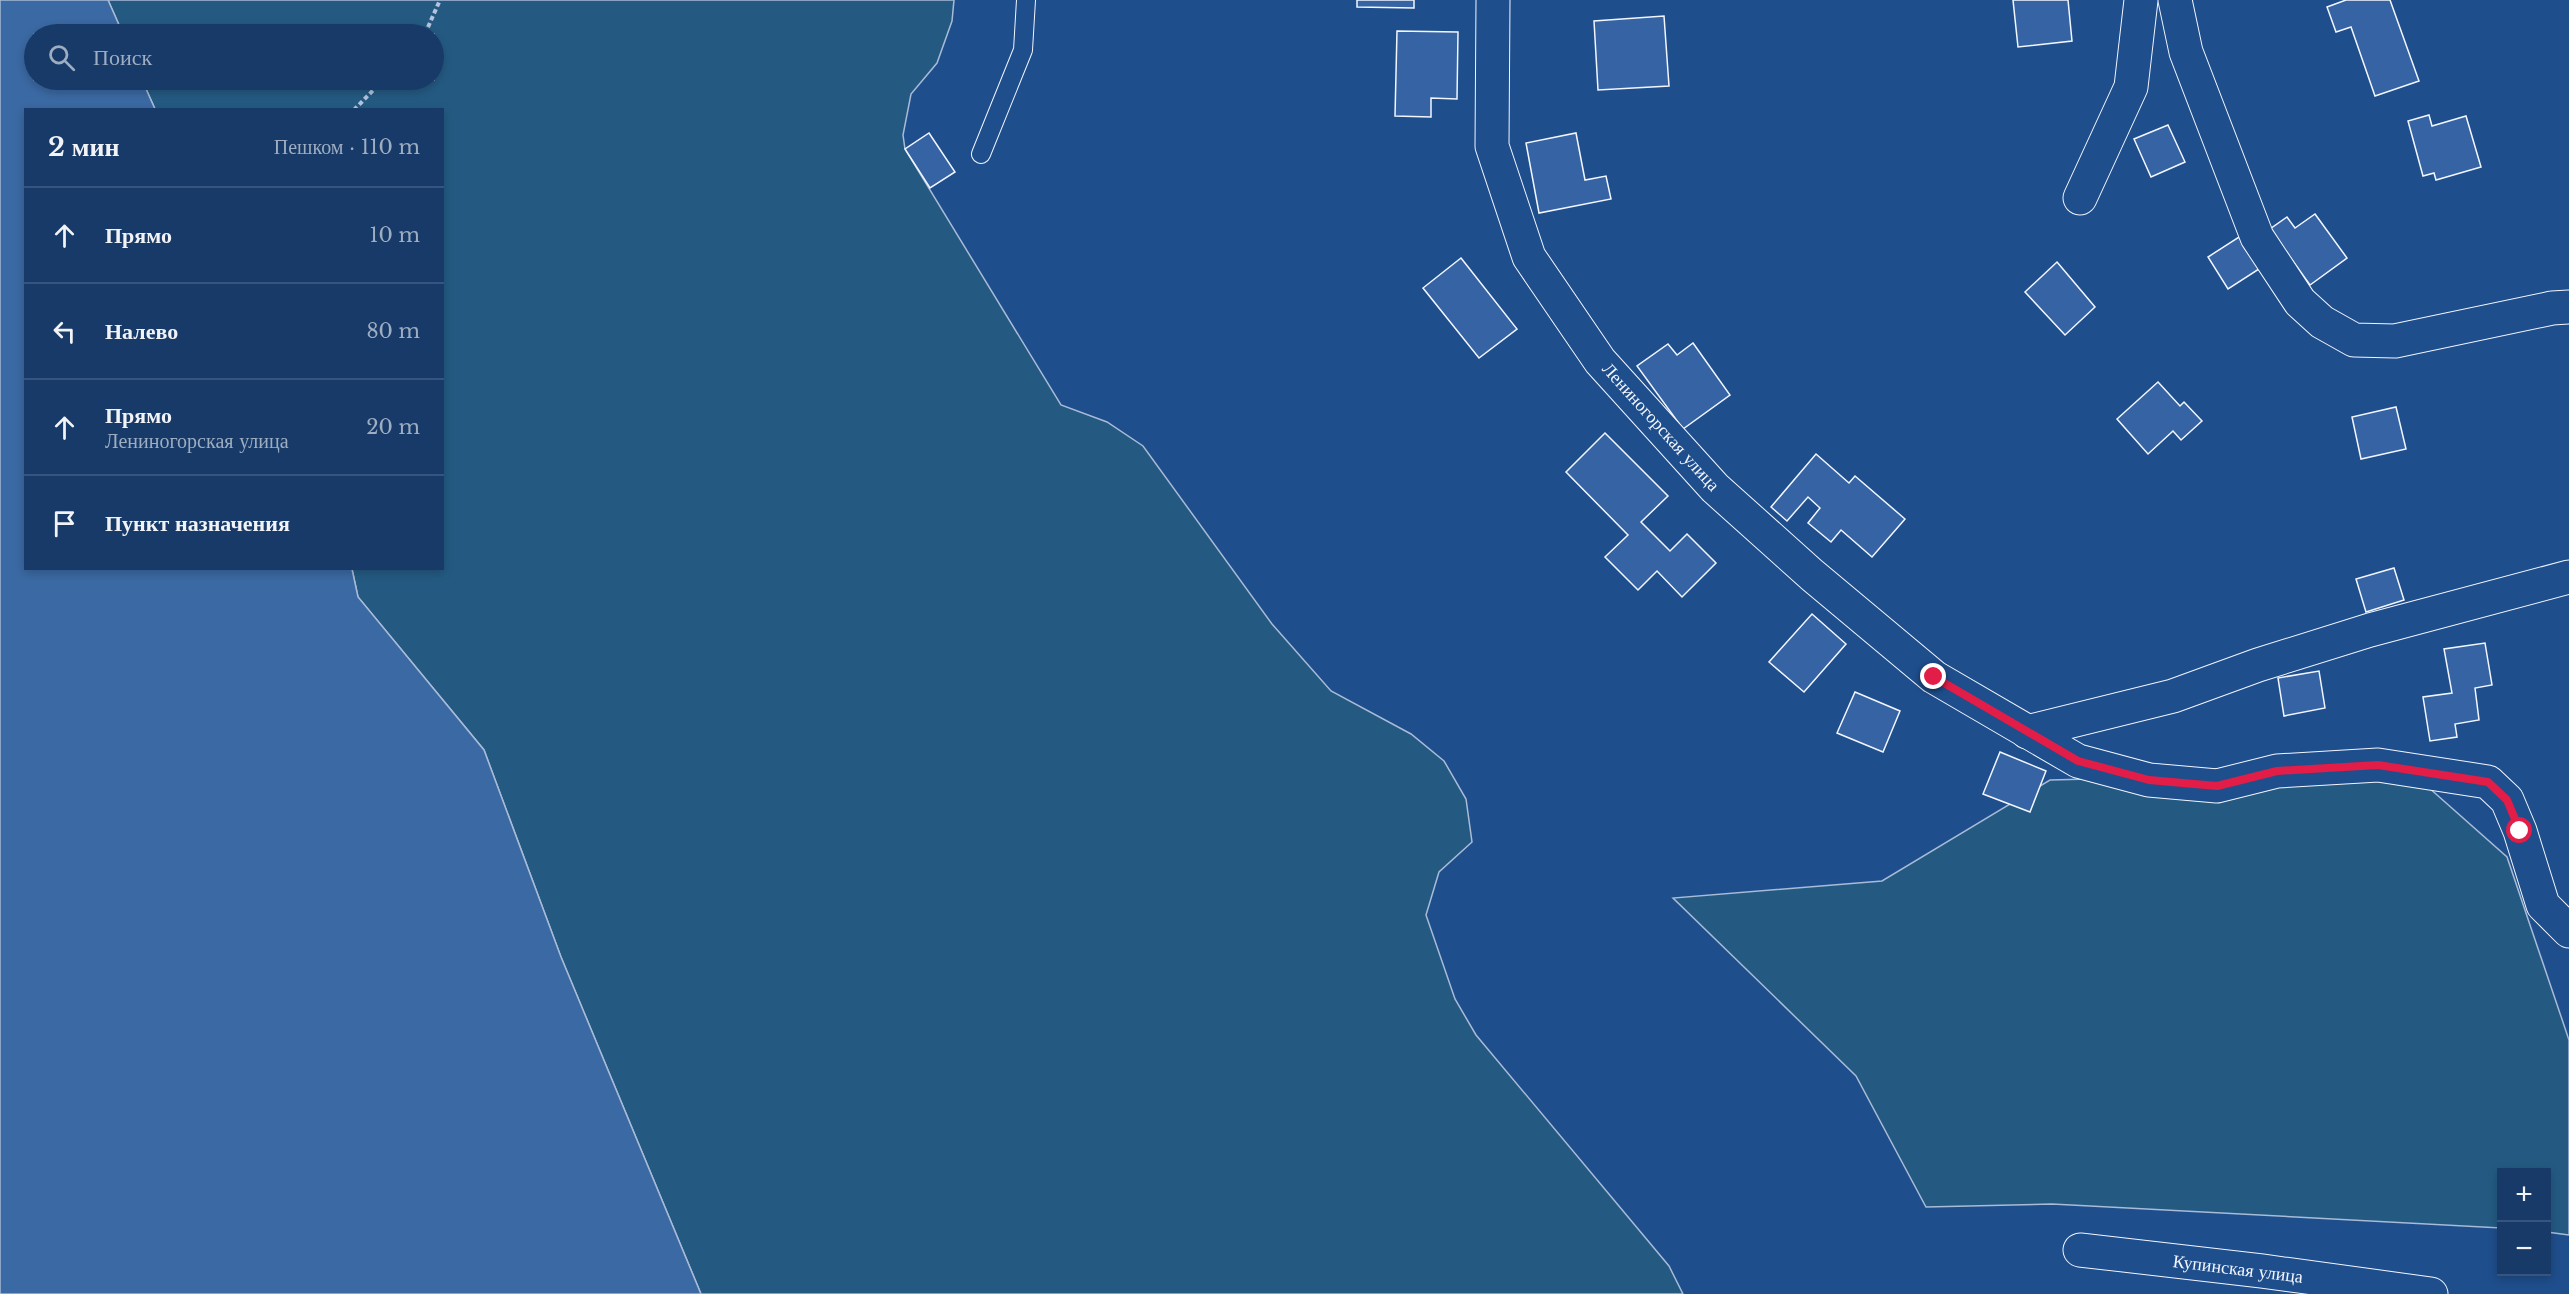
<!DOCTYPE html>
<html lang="ru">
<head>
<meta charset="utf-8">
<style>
	:root { --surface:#173a69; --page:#244571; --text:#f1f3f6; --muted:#9eadc0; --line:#36547d }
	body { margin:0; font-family:"Libre Baskerville",serif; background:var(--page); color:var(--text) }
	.controls { position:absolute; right:18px; bottom:18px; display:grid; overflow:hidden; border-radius:0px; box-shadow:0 3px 9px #0003 }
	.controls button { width:54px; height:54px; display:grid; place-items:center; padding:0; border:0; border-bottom:2px solid var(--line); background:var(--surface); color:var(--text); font:30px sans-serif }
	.stop { position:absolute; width:18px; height:18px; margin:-14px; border:4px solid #e11d48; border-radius:50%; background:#fff }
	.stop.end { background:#e11d48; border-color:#fff; box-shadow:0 2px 6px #0008 }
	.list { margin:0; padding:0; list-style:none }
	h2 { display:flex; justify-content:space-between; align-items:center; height:78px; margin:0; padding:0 24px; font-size:26px }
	h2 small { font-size:20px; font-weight:400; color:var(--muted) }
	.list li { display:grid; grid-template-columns:39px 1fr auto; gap:18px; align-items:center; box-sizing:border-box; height:96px; padding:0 24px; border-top:2px solid var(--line) }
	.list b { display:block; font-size:22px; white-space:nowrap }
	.list p { margin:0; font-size:20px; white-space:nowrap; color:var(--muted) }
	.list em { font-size:20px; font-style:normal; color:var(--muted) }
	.icon { flex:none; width:33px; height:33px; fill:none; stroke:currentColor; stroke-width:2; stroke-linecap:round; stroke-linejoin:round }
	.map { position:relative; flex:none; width:2569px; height:1294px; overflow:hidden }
	.search { position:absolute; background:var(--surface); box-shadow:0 3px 9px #0003; left:24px; top:24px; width:420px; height:66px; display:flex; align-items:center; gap:15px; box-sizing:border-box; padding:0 21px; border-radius:33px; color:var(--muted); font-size:22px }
	.panel { position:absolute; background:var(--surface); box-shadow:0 3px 9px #0003; left:24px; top:108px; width:420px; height:462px; border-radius:0px }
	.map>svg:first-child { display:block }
	.green { fill:#245a82; stroke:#a8bbd7; stroke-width:1.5 }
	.water { fill:#3b69a3; stroke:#a8bbd7; stroke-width:1.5 }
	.building { fill:#3563a3; stroke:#f2f6ff; stroke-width:1.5 }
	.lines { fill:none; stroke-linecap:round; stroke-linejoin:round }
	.service-casing { stroke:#f2f6ff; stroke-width:20 }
	.minor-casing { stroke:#f2f6ff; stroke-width:35 }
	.path { stroke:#b3c4dc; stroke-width:4; stroke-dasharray:4.5 3; stroke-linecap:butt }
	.service { stroke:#1f4e8c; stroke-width:18 }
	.minor { stroke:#1f4e8c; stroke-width:33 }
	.route { stroke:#e11d48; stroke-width:8 }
	.labels { text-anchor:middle; stroke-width:4.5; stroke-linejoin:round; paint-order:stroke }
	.street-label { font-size:18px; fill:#f2f6ff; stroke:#1f4e8c }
</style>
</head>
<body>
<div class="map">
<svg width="2569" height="1294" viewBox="0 0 2569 1294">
	<rect width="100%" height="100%" fill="#1f4e8c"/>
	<!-- green -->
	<g class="green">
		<polygon points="108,0 954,0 952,21 937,63 911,94 903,135 905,149 1061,405 1107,422 1143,446 1272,624 1331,691 1411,734 1444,761 1466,799 1472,842 1439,872 1426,915 1455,999 1476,1035 1669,1266 1683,1294 701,1294 561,957 484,750 358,597 352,569 442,568 442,110 155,109 142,80 434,80 434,34 123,34"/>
		<polygon points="2410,771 2507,857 2569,1040 2569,1235 2547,1232 2546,1172 2502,1172 2501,1228 2052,1204 1926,1207 1856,1076 1673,898 1882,881 2050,780"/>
	</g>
	<!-- water -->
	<polygon class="water" points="0,0 108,0 123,34 34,34 34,80 142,80 155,109 26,110 26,568 352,569 358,597 484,750 561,957 701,1294 0,1294"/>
	<!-- building -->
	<g class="building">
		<polygon points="1357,0 1414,0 1414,8 1357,7"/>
		<polygon points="2013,0 2068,0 2072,41 2018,47"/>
		<polygon points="2346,0 2390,0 2419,81 2375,96 2351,27 2336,32 2327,7"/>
		<polygon points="1664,16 1669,86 1598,90 1594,21"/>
		<polygon points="1397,31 1458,32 1457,99 1431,98 1431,117 1395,116"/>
		<polygon points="2429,115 2432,126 2466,116 2481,167 2436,180 2434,173 2423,176 2408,121"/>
		<polygon points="2168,125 2185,162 2151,177 2134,139"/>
		<polygon points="929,133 955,172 930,188 905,149"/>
		<polygon points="1576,133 1585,180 1606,176 1611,199 1539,213 1526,143"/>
		<polygon points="2315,214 2347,258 2310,285 2270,229 2287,217 2295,228"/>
		<polygon points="2239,237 2259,269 2228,289 2208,257"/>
		<polygon points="1461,258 1517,329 1479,358 1423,288"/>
		<polygon points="2057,262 2095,307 2065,335 2025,292"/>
		<polygon points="1693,343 1730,395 1683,429 1637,366 1668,344 1677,355"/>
		<polygon points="2158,382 2180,406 2184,402 2202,421 2181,440 2173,431 2148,454 2117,419"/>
		<polygon points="2396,407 2406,449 2361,459 2352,417"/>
		<polygon points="1605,433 1668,496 1641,522 1670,551 1687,534 1716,563 1682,597 1657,571 1638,590 1605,557 1628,535 1566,472"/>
		<polygon points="1816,454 1849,483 1855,476 1905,519 1872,557 1841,530 1831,542 1808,523 1820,508 1808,497 1787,521 1771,507"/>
		<polygon points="2394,568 2404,600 2366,612 2356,579"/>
		<polygon points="1812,614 1846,644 1804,692 1769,662"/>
		<polygon points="2485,643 2492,685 2475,688 2479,720 2455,724 2457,737 2430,741 2423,697 2452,693 2444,649"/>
		<polygon points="2319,671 2325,708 2284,716 2278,678"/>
		<polygon points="1855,692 1900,711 1883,752 1837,733"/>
		<polygon points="2000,752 2046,771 2030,812 1983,794"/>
	</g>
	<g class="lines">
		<defs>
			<polyline id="service" points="981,154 1023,50 1026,0"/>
			<g id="minor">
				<polyline points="1493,0 1492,146 1529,257 1600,361 1715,488 1812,575 1934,677 2078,761 2149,780 2217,786 2277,771 2378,765 2488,782 2507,800 2520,831 2543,905 2569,931"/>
				<polyline points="2175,0 2186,52 2257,237 2300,302 2322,322 2354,340 2395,341 2552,308 2569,307"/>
				<polyline points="2080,198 2131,87 2141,0"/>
				<polyline points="2027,732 2173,696 2258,665 2370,630 2569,577"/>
				<polyline points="2080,1250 2262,1271 2431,1294"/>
			</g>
		</defs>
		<!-- service casing -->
		<use href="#service" class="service-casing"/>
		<!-- minor casing -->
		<use href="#minor" class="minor-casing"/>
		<!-- path -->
		<g class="path">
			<polyline points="425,34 440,0"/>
			<polyline points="354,110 383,80"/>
		</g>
		<!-- service -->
		<use href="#service" class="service"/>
		<!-- minor -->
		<use href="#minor" class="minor"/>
	</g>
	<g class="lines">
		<!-- route -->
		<polyline class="route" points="1934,677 2078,761 2149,780 2217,786 2277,771 2378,765 2488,782 2507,800 2520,831"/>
	</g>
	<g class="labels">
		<!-- street labels -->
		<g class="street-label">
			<text transform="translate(1661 427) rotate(48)" y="6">Лениногорская улица</text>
			<text transform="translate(2238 1269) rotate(7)" y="6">Купинская улица</text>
		</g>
	</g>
</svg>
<div class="controls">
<button>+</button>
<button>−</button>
</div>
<div class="stop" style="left:2520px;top:831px"></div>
<div class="stop end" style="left:1934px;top:677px"></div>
<div class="search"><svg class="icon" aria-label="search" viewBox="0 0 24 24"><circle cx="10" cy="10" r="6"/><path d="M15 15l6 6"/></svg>Поиск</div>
<section class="panel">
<h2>2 мин<small>Пешком · 110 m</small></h2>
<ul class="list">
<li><svg class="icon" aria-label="ahead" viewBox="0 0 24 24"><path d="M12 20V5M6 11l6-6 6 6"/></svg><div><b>Прямо</b></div><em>10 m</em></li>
<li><svg class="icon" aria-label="left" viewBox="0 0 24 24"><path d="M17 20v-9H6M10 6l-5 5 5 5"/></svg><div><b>Налево</b></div><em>80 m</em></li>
<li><svg class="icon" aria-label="ahead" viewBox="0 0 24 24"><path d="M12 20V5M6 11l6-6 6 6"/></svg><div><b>Прямо</b><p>Лениногорская улица</p></div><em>20 m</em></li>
<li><svg class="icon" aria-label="arrive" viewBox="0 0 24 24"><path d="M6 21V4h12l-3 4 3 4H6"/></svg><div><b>Пункт назначения</b></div></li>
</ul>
</section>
</div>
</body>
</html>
